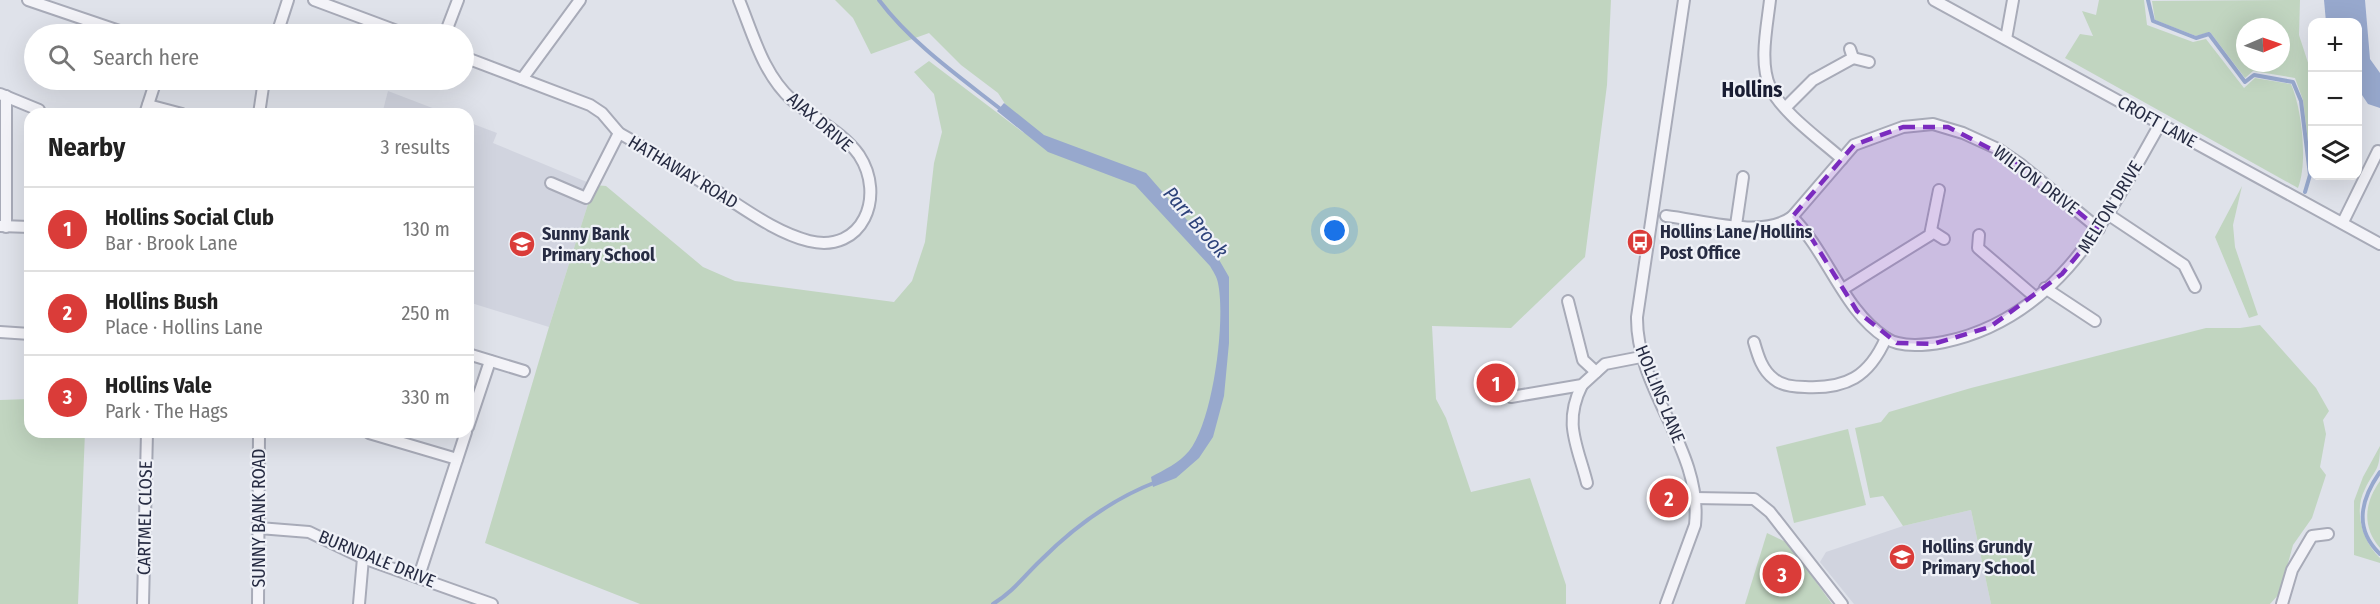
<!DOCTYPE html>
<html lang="en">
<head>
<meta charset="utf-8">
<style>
	:root { --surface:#fff; --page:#f2f2f2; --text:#222; --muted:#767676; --line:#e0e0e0; --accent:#da3c39 }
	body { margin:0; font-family:"Fira Sans Condensed",sans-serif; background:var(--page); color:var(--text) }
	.controls { position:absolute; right:18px; top:18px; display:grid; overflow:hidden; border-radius:12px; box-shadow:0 6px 24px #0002 }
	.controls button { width:54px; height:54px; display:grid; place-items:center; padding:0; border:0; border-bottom:2px solid var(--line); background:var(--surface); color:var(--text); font:30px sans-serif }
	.compass { position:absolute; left:2236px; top:18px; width:54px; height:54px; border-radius:50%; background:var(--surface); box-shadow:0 6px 24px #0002; rotate:88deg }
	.you { position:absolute; left:1335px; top:231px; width:21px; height:21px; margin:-15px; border:4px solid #fff; border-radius:50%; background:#1a73e8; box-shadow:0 0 0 9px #1a73e833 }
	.badge { display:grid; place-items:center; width:39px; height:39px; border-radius:50%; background:var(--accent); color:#fff; font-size:20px; font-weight:700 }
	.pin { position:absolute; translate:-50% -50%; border:3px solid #fff; box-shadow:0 2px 6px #0006 }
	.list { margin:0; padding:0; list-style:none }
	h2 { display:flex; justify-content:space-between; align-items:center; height:78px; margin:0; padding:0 24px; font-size:26px }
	h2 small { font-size:20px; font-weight:400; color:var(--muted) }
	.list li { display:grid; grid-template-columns:39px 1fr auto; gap:18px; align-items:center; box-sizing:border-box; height:84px; padding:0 24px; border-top:2px solid var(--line) }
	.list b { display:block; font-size:22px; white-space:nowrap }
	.list p { margin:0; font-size:20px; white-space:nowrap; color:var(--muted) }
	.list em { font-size:20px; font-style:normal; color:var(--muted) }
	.icon { flex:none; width:33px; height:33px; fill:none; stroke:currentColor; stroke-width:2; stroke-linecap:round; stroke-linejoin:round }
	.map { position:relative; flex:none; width:2380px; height:604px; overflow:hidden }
	.search { position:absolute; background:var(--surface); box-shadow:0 6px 24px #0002; left:24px; top:24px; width:450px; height:66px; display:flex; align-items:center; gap:15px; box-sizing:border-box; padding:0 21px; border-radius:33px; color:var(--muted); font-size:22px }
	.panel { position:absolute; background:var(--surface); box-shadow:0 6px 24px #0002; left:24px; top:108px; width:450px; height:330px; border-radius:18px }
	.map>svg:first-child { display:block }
	.built { fill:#d1d4df }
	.green { fill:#c1d5c0; fill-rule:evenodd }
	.water { fill:#97a8cd }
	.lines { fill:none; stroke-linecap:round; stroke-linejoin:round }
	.stream { stroke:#97a8cd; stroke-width:4 }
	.minor-casing { stroke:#a8abb8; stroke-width:14 }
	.minor { stroke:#f3f3f8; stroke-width:10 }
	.marked { fill:#7b2cbf; fill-opacity:0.2; stroke:#7b2cbf; stroke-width:4.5; stroke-dasharray:12 8; stroke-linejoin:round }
	.labels { text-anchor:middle; stroke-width:4.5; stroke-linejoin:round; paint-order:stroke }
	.street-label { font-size:18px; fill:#272c43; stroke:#eff1f7 }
	.poi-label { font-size:18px; font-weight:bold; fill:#272c43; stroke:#eff1f7; text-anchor:start }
	.water-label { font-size:20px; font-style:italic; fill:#2d427a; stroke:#eff1f7 }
	.quarter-label { font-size:21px; font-weight:bold; fill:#191d33; stroke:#eff1f7 }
</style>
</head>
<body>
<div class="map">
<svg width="2380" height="604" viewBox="0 0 2380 604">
	<rect width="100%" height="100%" fill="#dfe2ea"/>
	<!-- built -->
	<g class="built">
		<polygon points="388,91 448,114 382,114"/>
		<polygon points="468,122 497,133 493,143 594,185 549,327 468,302"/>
		<polygon points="1971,510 1991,604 1854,604 1820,562 1826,552 1903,526"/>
	</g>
	<!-- green -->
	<g class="green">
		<polygon points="835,0 1611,0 1607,85 1585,257 1511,328 1432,326 1436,399 1446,418 1471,492 1530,478 1566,585 1566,604 640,604 485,543 549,327 594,185 606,186 703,267 735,281 894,302 912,281 925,242 934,163 942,132 934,94 914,72 929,61 1024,133 998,93 961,65 929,33 871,54 853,18"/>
		<path d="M2099,0h45l3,25 46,17 13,-3 38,49 11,-10 36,6c11,25 17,79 7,104l-233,-130 15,-24 13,2 -11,-25 14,4z"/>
		<path d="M2300,0l-1,35 13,40v100l-9,-75 -8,-22 -42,-7 -8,7 -35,-46 -14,4 -41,-16 -3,-19zM2245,27h36v36h-36z"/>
		<polygon points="2242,186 2233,225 2235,247 2258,315 2249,318 2215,237"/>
		<polygon points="2260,325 2316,388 2329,411 2323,420 2326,434 2320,467 2326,475 2312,518 2293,545 2280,593 2270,604 1991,604 1971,510 1903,526 1883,496 1870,498 1855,428 1881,422 1889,412 1971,388 2206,328 2240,328"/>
		<polygon points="30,399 30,432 85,432 78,604 0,604 0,400"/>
		<polygon points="1848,429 1866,505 1794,523 1776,447"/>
		<path d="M2380,446c0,26 -5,22 -15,43 -12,22 -2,53 15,69v5l-26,-8v-54l9,-24z"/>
		<path d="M2380,481v67c-18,-21 -16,-45 0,-67z"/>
		<polygon points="1767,533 1788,543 1832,604 1745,604"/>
	</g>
	<!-- water -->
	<g class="water">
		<polygon points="2324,0 2365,0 2370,59 2380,73 2380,108 2368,104 2358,89 2358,22 2326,22"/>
		<path d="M1004,103l40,32 102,38 68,78 15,26v66l-5,53 -11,41 -14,21 -23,20 -23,9 -2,-10c13,-7 28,-14 38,-26 24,-29 37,-131 29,-168 -1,-6 -5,-12 -8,-17l-75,-81 -87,-33 -51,-41z"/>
	</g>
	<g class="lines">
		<!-- stream -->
		<g class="stream">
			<path d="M879,0c33,44 81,77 124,111"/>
			<polyline points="2148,0 2153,21 2196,38 2209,34 2245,82 2254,75 2293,82 2301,101 2310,175 2305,192"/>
			<path d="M2380,472c-19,27 -27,56 0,82"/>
			<path d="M993,604c22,-14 30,-27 48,-44 34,-34 71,-61 115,-78"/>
		</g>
		<defs>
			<g id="minor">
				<polyline points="28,0 128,34"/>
				<polyline points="314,0 405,34"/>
				<path d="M1770,0c-3,27 -11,62 0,87 11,25 52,54 72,72"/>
				<polyline points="1934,0 2380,244"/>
				<polyline points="277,34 288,0"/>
				<polyline points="445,34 458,0"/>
				<polyline points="2006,39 2013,0"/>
				<path d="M464,57l126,48 12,8 17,20c32,18 63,37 94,56 31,19 61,43 96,52 54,13 77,-45 50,-86 -16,-23 -46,-37 -67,-55 -29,-26 -39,-66 -53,-100"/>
				<polyline points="1853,58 1869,62"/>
				<polyline points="522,79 580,0"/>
				<polyline points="0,94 39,110"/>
				<polyline points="148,105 182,114"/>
				<polyline points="1786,107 1813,80 1853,58 1850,49"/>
				<polyline points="145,114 156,80"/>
				<polyline points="259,114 264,80"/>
				<polyline points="551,183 586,198 619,133"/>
				<polyline points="2109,215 2184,265 2195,287"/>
				<path d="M1666,216c36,4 96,23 126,1 36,36 51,93 94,121 14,10 42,7 58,4 115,-24 164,-126 216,-218"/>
				<polyline points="1792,217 1854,145 1903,127 1933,124 1963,133 1998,149 2020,164 2099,229"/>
				<polyline points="2343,222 2378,151"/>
				<polyline points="1736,225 1743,177"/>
				<polyline points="0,226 30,227"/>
				<polyline points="6,227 6,96"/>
				<polyline points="1933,232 1944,239"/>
				<polyline points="1979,235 1978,248 2035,297"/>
				<polyline points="2045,288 2095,321"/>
				<polyline points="1843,289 1930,235 1939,190"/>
				<polyline points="1568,301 1583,360 1596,372"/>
				<polyline points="0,332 30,334"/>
				<path d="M1754,342c4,14 8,28 20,37 8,7 20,8 31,8 41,2 64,-10 81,-49"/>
				<polyline points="468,354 524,371"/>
				<path d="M1582,385c-19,38 -5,59 5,98"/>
				<polyline points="1511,397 1582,385 1605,364 1641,357"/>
				<polyline points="468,427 490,361"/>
				<polyline points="369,433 457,459"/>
				<polyline points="1694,498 1754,499 1770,512 1842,604"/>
				<polyline points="259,528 309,532 363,558 492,604"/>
				<polyline points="419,576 466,432"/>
				<polyline points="143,604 147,432"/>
				<polyline points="258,604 259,432"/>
				<polyline points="359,604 363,558"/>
				<path d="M1666,604l29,-79c8,-76 -59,-134 -58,-208l47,-317"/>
				<polyline points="2282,604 2292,570 2312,536 2328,534"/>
			</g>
		</defs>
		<!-- minor casing -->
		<use href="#minor" class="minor-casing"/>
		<!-- minor -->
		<use href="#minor" class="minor"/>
	</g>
	<!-- marked area -->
	<path class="marked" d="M1903,127h45l72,37 79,65 -37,45 -72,53 -57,17 -36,-1 -40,-32 -45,-72 -20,-22 62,-72z"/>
	<!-- icons -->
	<defs>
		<symbol id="bus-disc" viewBox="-11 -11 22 22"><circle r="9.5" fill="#da3c39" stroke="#eff1f7"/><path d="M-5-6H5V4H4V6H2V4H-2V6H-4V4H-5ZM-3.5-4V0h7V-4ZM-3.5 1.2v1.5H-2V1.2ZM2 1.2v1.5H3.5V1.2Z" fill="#fff"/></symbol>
		<symbol id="school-disc" viewBox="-11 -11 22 22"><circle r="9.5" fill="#da3c39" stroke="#eff1f7"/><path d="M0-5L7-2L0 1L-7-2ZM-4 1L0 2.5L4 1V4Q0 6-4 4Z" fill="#fff"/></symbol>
	</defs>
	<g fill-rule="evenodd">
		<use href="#bus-disc" x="1625" y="227" width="30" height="30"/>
		<use href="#school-disc" x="507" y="229" width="30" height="30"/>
		<use href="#school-disc" x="1887" y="542" width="30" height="30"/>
	</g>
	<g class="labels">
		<!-- street labels -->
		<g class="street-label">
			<text transform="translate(820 122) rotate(41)" y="6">AJAX DRIVE</text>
			<text transform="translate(2157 122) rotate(29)" y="6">CROFT LANE</text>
			<text transform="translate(683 172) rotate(31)" y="6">HATHAWAY ROAD</text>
			<text transform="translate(2036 180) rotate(37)" y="6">WILTON DRIVE</text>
			<text transform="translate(2110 207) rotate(-58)" y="6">MELTON DRIVE</text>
			<text transform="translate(1660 394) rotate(68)" y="6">HOLLINS LANE</text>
			<text transform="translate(145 518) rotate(-89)" y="6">CARTMEL CLOSE</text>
			<text transform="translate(259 518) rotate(-90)" y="6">SUNNY BANK ROAD</text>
			<text transform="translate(377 559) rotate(22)" y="6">BURNDALE DRIVE</text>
		</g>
		<!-- poi labels -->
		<g class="poi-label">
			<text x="1660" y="238">Hollins Lane/Hollins<tspan x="1660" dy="21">Post Office</tspan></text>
			<text x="542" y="240">Sunny Bank<tspan x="542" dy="21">Primary School</tspan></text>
			<text x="1922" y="553">Hollins Grundy<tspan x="1922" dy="21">Primary School</tspan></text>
		</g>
		<!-- water labels -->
		<g class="water-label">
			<text transform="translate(1196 222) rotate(49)" y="7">Parr Brook</text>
		</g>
		<!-- quarter labels -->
		<g class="quarter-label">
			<text x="1752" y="97">Hollins</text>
		</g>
	</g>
</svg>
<div class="controls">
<button>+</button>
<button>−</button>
<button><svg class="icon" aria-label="layers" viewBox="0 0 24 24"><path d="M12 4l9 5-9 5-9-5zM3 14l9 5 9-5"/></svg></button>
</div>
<svg class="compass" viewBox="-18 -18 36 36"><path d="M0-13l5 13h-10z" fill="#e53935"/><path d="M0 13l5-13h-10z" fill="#767676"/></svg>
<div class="you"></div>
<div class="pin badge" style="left:1496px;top:383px">1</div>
<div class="pin badge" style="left:1669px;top:498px">2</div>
<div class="pin badge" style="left:1782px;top:574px">3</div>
<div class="search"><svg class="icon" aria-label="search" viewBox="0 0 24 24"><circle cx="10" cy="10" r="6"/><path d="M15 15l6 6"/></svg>Search here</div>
<section class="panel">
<h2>Nearby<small>3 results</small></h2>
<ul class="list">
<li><span class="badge">1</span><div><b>Hollins Social Club</b><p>Bar · Brook Lane</p></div><em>130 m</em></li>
<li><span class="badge">2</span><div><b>Hollins Bush</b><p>Place · Hollins Lane</p></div><em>250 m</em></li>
<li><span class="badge">3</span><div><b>Hollins Vale</b><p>Park · The Hags</p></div><em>330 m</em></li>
</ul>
</section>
</div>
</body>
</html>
